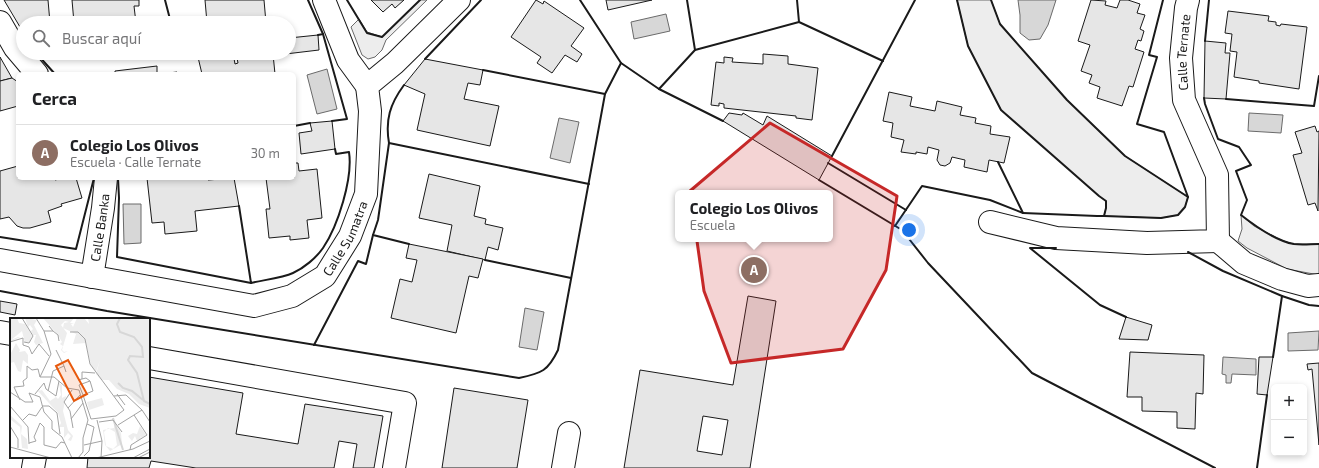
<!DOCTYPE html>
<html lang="es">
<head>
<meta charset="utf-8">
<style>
	:root { --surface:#fff; --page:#f6f6f6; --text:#202124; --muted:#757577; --line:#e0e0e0; --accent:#2563eb }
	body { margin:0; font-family:"Exo 2",sans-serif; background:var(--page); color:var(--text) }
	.controls { position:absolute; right:12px; bottom:12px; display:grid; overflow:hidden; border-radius:6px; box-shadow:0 2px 6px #0003 }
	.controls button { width:36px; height:36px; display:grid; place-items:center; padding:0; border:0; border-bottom:1px solid var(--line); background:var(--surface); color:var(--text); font:20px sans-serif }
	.you { position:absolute; left:909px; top:230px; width:14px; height:14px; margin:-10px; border:3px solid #fff; border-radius:50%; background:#1a73e8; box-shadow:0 0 0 6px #1a73e833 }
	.badge { display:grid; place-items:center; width:26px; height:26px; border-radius:50%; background:var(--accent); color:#fff; font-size:13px; font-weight:700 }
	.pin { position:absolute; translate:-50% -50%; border:2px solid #fff; box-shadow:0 1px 4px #0006 }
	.popup { position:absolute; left:675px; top:190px; width:158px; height:52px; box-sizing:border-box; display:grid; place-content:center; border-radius:6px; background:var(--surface); filter:drop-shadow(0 1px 3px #0005); font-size:13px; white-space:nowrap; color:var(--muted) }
	.popup b { font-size:15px; color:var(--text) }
	.popup::after { content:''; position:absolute; left:50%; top:100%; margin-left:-8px; border:8px solid transparent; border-top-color:var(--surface) }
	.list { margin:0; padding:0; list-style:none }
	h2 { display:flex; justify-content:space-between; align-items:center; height:52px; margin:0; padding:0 16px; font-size:17px }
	h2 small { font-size:13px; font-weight:400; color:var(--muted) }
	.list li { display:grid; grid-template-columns:26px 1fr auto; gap:12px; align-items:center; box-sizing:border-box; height:56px; padding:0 16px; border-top:1px solid var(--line) }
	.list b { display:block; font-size:15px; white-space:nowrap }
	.list p { margin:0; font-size:13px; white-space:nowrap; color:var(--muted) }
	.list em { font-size:13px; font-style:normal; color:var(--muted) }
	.icon { flex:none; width:22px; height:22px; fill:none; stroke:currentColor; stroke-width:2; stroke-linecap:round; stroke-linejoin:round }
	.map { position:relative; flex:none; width:1319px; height:468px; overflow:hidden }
	.search { position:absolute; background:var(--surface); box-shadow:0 2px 6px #0003; left:16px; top:16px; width:280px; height:44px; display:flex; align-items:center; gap:10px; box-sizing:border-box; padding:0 14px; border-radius:22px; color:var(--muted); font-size:15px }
	.panel { position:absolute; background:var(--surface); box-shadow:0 2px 6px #0003; left:16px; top:72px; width:280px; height:108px; border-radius:6px }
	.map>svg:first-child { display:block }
	.built { fill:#ededed; stroke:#6a6a6a }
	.water { fill:#d7d7d7; stroke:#6a6a6a }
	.building { fill:#e6e6e6; stroke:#1a1a1a; fill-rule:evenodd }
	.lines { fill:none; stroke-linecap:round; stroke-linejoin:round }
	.minor-casing { stroke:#1a1a1a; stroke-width:24 }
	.minor { stroke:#fff; stroke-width:22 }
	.wall { stroke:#1a1a1a; stroke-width:2 }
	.marked { fill:#c62828; fill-opacity:0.2; stroke:#c62828; stroke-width:3; stroke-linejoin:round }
	.labels { text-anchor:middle; stroke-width:3; stroke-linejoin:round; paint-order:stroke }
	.street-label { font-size:13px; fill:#1a1a1a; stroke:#fff }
	.inset-river { fill:none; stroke:#d7d7d7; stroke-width:2 }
	.inset-road { fill:none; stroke:#a3a3a3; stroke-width:1 }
	.view { fill:#e8590c; fill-opacity:0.15; stroke:#e8590c; stroke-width:2 }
	.inset-edge { fill:none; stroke:#1a1a1a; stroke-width:2 }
</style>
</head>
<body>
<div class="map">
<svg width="1319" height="468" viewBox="0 0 1319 468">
	<rect width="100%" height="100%" fill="#fff"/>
	<!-- built -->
	<g class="built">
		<polygon points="420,0 427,0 386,40 382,50 375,57 368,59 362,55 351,27 359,19 367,32 382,37"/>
		<polygon points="957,0 991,0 1000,24 1067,100 1125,156 1188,197 1185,207 1178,215 1161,218 1104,216 1106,208 1106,201 1099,196 1001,110 968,46"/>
		<polygon points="1241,215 1254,226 1281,240 1293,244 1319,244 1319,275 1287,269 1247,248 1238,241 1242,229"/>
	</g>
	<!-- water -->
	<g class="water">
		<polygon points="1018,0 1056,0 1048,25 1040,39 1029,40 1020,33 1020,15"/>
		<polygon points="666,14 670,31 634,39 631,22"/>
		<polygon points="327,69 337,109 317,114 307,75"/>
		<polygon points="1249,113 1283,115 1281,133 1248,131"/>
		<polygon points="559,118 579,122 570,163 550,158"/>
		<polygon points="123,204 141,204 141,243 124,244"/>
		<polygon points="525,308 544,312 537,350 519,347"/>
		<polygon points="1319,331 1318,350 1288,351 1288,333"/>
		<polygon points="1223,357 1256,359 1256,375 1232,374 1231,383 1226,383 1226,375 1222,374"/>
	</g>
	<!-- building -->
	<g class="building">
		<polygon points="4,0 48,0 50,23 23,23 23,27 20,27"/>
		<polygon points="72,0 139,0 139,6 134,6 136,23 74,23"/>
		<polygon points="205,0 264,0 266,23 207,23"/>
		<polygon points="371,0 404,0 395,8 392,4 383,12"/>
		<polygon points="536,0 543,4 544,1 584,28 571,46 582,54 577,62 565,55 552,73 537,63 541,57 511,37"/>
		<polygon points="606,0 652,0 608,10"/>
		<polygon points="1091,0 1106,1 1105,5 1117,8 1120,0 1128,0 1140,4 1137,13 1145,15 1140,29 1144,31 1141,41 1138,40 1135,49 1144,52 1133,87 1129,86 1122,106 1097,98 1100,87 1089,83 1092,75 1081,71 1090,45 1078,41"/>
		<polygon points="1228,11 1269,16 1268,21 1276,22 1276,25 1280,26 1281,24 1307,27 1299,89 1259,83 1259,81 1234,77 1237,52 1230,51 1232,34 1225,33"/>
		<polygon points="318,35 319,50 277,55 277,53 289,53 289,38"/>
		<polygon points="1205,41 1226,43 1225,53 1230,53 1226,99 1204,98"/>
		<polygon points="197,53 233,53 235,64 238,63 237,58 273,54 275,74 202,74"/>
		<polygon points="763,54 788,56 788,64 818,68 812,120 796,118 796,116 724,108 724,104 719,103 719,106 711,105 716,62 724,63 724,57 733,58 732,62 763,64"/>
		<polygon points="0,57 12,78 0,81"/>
		<polygon points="425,59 483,70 480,85 468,83 464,99 499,106 490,146 417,130 425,94 404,85"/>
		<polygon points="157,66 157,74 115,74 115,71"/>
		<polygon points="177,72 177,74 160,74"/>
		<polygon points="12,78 18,82 18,106 0,111 0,81"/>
		<polygon points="889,92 912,97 910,106 935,111 937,101 962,107 960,115 976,118 975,123 991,126 990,134 1010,137 1004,163 989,160 987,172 964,167 965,160 952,157 950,163 945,166 940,165 937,160 939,150 928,147 927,154 916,152 916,154 901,152 904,140 891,137 893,123 883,121"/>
		<polygon points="729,113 742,115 743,113 763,125 767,116 832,156 819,180 723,121"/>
		<polygon points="332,121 335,149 301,154 299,133 312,131 310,123"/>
		<polygon points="1315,126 1317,132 1319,131 1318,211 1315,203 1308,205 1293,155 1302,153 1295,132"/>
		<polygon points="294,163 298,163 299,171 317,169 322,218 307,220 309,238 290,240 290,236 269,238 266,209 270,209 266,178 294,178"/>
		<polygon points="18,166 18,178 54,178 55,180 63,178 76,178 82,198 61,204 62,206 48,211 51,222 30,228 23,228 17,226 9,217 0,219 0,171"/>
		<polygon points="429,174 480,186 474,216 486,219 485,224 503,228 498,250 488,247 485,260 447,251 452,225 419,218"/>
		<polygon points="147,178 207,178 208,180 234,178 239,206 195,211 197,231 165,234 164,222 152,223"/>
		<polygon points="409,244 483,259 478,278 469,276 456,333 391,318 400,279 412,282 417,260 406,258"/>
		<path d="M748,296l28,5 -26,167h-126l16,-98 93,15zM703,416l25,4 -6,35 -25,-4z"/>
		<polygon points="0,301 17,304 15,315 0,312"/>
		<polygon points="1126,317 1152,325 1148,340 1119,339"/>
		<polygon points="1130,352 1204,355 1203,394 1196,393 1195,429 1177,428 1177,412 1142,411 1142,397 1127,397"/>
		<polygon points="1259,357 1273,357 1267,395 1257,394"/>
		<polygon points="1319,363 1319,445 1312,369 1308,370 1307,364"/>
		<polygon points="149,377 243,393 236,434 298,444 305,404 383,416 374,468 353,468 357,444 339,441 334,468 196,468 151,461 149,468 87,468 88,457 149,457"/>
		<polygon points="454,388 528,400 517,468 442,468"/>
	</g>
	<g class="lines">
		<defs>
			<g id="minor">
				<polyline points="324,0 348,60 367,86"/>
				<polyline points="0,22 15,48 37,74"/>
				<path id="s1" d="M990,222l66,16 91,5 71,-2 -1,-66 -33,-75 -3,-42 5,-50 2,-8"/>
				<polyline points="1218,241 1244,263 1282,279 1308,286 1319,285"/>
				<path id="s2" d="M0,260l254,46 38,-10 33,-20 25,-40 16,-42 4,-83 -3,-25 28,-23 64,-63"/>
				<path id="s3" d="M92,277l11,-69 3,-30"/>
				<polyline points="0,332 11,334"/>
				<polyline points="149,358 405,403 394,468"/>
				<polyline points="33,468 35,457"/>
				<polyline points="563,468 569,433"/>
			</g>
		</defs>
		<!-- minor casing -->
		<use href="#minor" class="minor-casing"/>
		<!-- minor -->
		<use href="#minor" class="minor"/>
		<!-- wall -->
		<g class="wall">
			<polyline points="165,0 171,23"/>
			<polyline points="308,0 323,34 318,35"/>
			<polyline points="347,0 367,33 382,37 420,0"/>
			<polyline points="580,0 621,63"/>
			<polyline points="687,0 695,50 799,22"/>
			<polyline points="797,0 799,22 883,61"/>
			<polyline points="957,0 968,46 1001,110 1099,196 1106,201 1106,208 1104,216 1097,216 1023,213"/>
			<polyline points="991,0 1000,24 1067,100 1125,156 1188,197"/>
			<polyline points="323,34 347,119 332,121"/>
			<polyline points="1205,41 1209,0"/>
			<polyline points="36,53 55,74"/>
			<polyline points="425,59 481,0"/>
			<polyline points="483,70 605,94"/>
			<path d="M404,85c-14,19 -19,35 -15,58l200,41"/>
			<polyline points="659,89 695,50"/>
			<path d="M1204,98l1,6 13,35 21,8 12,18 -15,6 11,29 -6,15c14,11 35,26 53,29 8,1 17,0 25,0"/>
			<polyline points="1226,99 1314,106 1319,76"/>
			<polyline points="294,126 310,123"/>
			<polyline points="389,143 378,220 373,235 409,244"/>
			<polyline points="832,156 915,0"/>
			<polyline points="828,163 906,210"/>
			<polyline points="118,178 119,198 117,257 251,283"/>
			<polyline points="819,180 902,230 928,263 1032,373 1215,468"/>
			<path d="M239,206l12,77c12,-3 31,-5 42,-10 11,-5 23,-15 30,-25 15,-22 30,-70 26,-96l-13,2 -1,-5"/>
			<polyline points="1104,216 1161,218 1178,215 1185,207 1188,197 1164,132 1137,124 1157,57 1149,55 1163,0"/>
			<polyline points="895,226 922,186 990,200 1023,213 998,162"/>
			<polyline points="0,237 76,249 94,178"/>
			<polyline points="1056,248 1030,248 1100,305 1126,317"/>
			<polyline points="1188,252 1223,271 1282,296 1273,357"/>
			<polyline points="485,260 571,278"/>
			<path d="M0,291l107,20 412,67c23,-5 29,-7 39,-28l47,-256 16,-31 38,26 64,32"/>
			<polyline points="1282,296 1309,305 1319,306"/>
			<polyline points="314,345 358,261 366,264 373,235"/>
			<polyline points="1257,468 1267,395"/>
		</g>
	</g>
	<!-- marked area -->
	<path class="marked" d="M770,123l127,73 -11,74 -43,79 -112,14 -27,-72 -14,-100z"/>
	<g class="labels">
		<!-- street labels -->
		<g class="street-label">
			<text dy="5" stroke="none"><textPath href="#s1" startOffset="426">Calle Ternate</textPath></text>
			<text dy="5" stroke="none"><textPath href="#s3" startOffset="50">Calle Banka</textPath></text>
			<text dy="5" stroke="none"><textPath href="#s2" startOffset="379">Calle Sumatra</textPath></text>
		</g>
	</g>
	<!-- overview -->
	<g transform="translate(10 318)">
		<rect width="140" height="140" fill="#fff"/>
		<path d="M0,0h7l2,5 6,1 7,12 -2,6 -5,1 -3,-12 -11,9 7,-3h2l-10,5zM15,0l12,2 -3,5 9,18 -7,2 -2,-3 2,-7h-3l-2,-4 2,-2 -3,-4 -2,2zM33,0h31l-4,5h4l-3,1 2,3 4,-9h7l5,6 -1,-6h62v90l-11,-4 -10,-10 -12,-5 -8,-9h-8l-5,-6 4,-14 -4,12 -5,-7 -5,-22 -13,1 3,-10 -13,-6 1,-5 5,-1 -4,-1 -4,4 6,8 -5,17 2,2 4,-1 -4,2 -3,-3 2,-4 -3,-2 2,-2 -4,-7zM6,25l4,7 -1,2 6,-1 3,4v9l-5,-4 -2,12 -3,-1 -4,-9 -4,1v-8zM49,65l3,2v13l4,-2 -3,15 5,19 5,6 -2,5 -3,-1 3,-4 -3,-3 -4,5v-11h-5l2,-4 -3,-10 -20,-22 4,-1 8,11 6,-4 2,2 3,-4zM92,80l2,7 -15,5 -2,-8zM0,97l12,11 -1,8 6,5 1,10 -6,-1 -2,-21 -10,-8zM104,103l7,12 1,11 -12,7 -5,-6 -2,-15 11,-2zM98,110l7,4 2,13 -4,4 -7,-3 -2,-14zM130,108l6,9 -5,3 -2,-5 2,6 -4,2 -2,-5 -3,5 -4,-5 5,-3 4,1z" fill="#ededed" fill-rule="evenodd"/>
		<path class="inset-river" d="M110,0l-3,6 3,8 14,5 8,10 1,10 -13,-1 -2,4 9,13 7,28 6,3M108,65l5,5 9,3 11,9M103,100l10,32"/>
		<path class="inset-road" d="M12,0l11,18 -4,7 -5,-1M26,0l8,13 7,23 -11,23M34,13h9l-4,-5M43,13l5,4 1,6M60,14h8l7,7 5,25 34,46 -8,6 -25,3 -8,-24 10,-4 -3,-10 -4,-3 -8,2M13,20v7l6,2 3,7 7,-10 10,12M0,24l13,-4M46,32l8,16M30,59h14l13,11 12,2 9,30 -5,18v14l-5,6M72,61v-7l13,1M62,72l-8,12 6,9 3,17M38,73l5,-20 11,-5 2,6M0,74l15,10h8l-4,-9 11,4 4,15 8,9v8l10,8 10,21M25,76l9,-11 2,6 10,7M107,76l8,11M73,77l-4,-10 11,-4M46,78l3,-15M104,78l12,-1 16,15M10,82l-6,-13 10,-1 -1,-5 4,-3v-12l5,4 6,-1 2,8M0,88l18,21 1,17M32,88h7l8,7 3,21M58,90l12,-13M124,97l8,-5 8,12M61,101l12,-16M13,102l6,-6 7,2 6,-9M87,102l5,21 -1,17M89,104l14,-2 9,12M108,107l16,-10 13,20 -16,10 -1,5M0,108l8,13v9M19,125l7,-2 -2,-4 6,-14 4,4v18l12,3 5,-6 4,1M74,127l18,-4M0,129l41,11M74,138l5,-5 5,-24 -7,-3M86,140l37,-9 17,-8M123,140l17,-9M128,140l12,-6"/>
		<path class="view" d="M58,42l19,34 -13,7 -18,-35z"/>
		<rect width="140" height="140" class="inset-edge"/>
	</g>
</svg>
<div class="controls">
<button>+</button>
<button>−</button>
</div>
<div class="you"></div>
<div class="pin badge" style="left:754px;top:270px;background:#8d6e63">A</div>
<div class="popup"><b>Colegio Los Olivos</b>Escuela</div>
<div class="search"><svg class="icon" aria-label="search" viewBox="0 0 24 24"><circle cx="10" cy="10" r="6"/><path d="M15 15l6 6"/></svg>Buscar aquí</div>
<section class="panel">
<h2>Cerca<small></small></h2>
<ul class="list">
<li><span class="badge" style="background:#8d6e63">A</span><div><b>Colegio Los Olivos</b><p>Escuela · Calle Ternate</p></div><em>30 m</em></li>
</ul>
</section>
</div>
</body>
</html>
